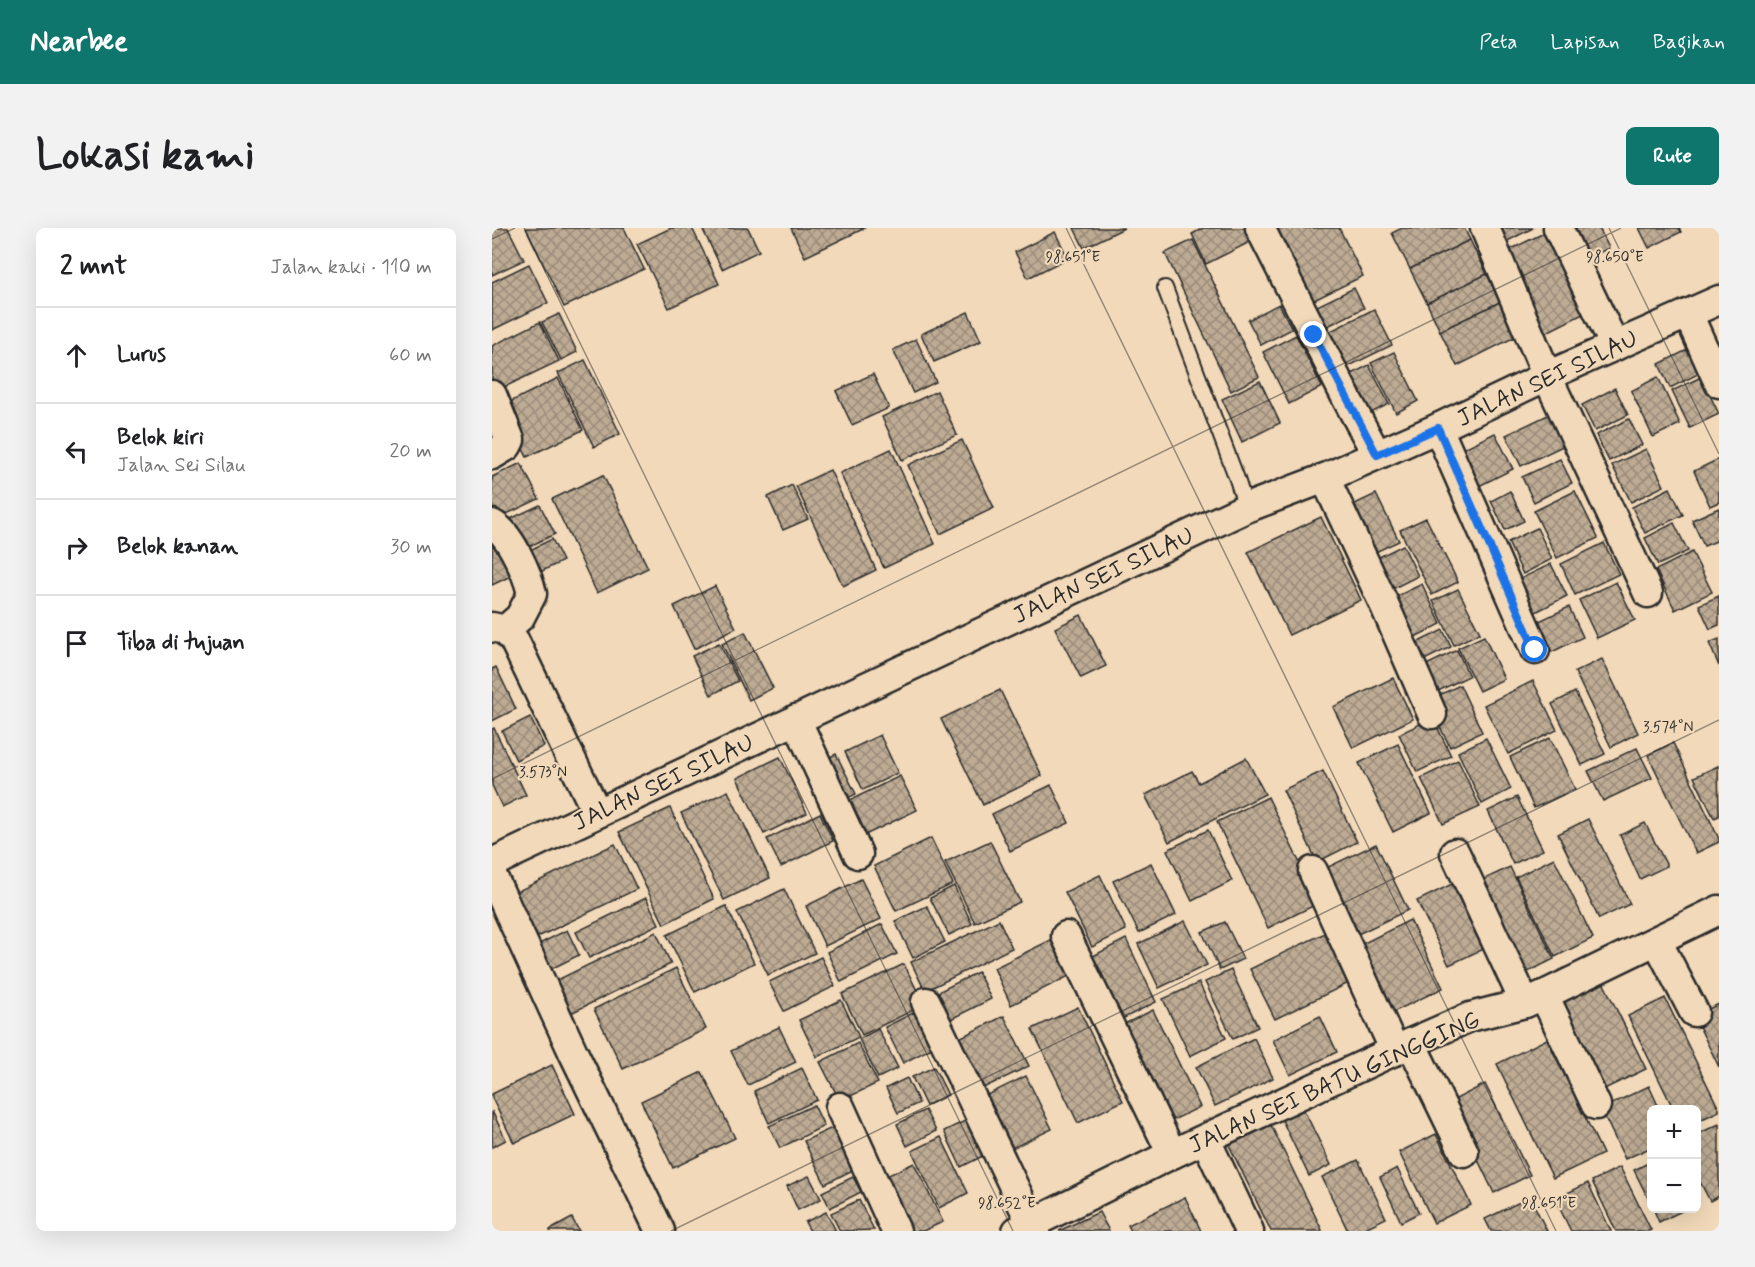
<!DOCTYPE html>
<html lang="id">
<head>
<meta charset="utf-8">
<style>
	:root { --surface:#fff; --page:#f2f2f2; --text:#202124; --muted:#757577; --line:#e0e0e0; --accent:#0f766e }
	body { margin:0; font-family:Mynerve,sans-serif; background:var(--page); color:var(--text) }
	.controls { position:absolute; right:18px; bottom:18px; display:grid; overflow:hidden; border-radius:9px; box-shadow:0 6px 24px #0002 }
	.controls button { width:54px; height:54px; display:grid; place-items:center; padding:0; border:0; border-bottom:2px solid var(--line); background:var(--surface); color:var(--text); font:30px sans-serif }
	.stop { position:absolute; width:18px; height:18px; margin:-14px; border:4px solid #1a73e8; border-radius:50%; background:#fff }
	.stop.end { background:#1a73e8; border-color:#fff; box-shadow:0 2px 6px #0008 }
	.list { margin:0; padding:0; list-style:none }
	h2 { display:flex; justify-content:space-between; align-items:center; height:78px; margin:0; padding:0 24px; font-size:26px }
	h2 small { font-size:20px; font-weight:400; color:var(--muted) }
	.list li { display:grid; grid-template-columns:39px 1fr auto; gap:18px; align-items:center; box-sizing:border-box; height:96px; padding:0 24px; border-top:2px solid var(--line) }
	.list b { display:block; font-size:22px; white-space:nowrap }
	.list p { margin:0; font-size:20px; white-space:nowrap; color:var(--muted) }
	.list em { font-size:20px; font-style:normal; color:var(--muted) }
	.icon { flex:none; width:33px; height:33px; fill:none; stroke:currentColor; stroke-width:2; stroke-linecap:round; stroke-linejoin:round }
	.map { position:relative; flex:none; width:1227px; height:1003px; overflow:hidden; border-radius:9px }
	header { display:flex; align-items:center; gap:36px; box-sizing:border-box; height:84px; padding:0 30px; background:var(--accent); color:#fff }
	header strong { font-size:28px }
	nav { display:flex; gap:33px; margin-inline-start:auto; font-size:21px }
	.intro { display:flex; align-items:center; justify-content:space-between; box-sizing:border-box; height:144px; padding:0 36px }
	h1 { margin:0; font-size:42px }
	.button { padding:15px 27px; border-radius:9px; background:var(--accent); color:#fff; font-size:21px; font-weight:700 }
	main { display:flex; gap:36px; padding:0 36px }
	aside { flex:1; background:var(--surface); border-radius:9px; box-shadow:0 6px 24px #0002 }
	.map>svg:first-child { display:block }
	.building { fill:url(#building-cross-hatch); stroke:#2b2b2b; stroke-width:1.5 }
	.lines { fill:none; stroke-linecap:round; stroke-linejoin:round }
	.service-casing { stroke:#2b2b2b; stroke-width:18 }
	.minor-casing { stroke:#2b2b2b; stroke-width:33 }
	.service { stroke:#f1d9b9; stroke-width:14 }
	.minor { stroke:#f1d9b9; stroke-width:28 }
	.route { stroke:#1a73e8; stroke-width:8 }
	.ticks { fill:none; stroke:#2b2b2b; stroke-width:1.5; stroke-opacity:0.45 }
	.labels { text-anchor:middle; stroke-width:4.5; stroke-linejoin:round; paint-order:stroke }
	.street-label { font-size:24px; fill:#2b2b2b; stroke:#f1d9b9 }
	.ticks-label { font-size:15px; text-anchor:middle; fill:#2b2b2b; stroke:#f1d9b9; stroke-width:4.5; stroke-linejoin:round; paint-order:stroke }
</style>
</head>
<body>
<header>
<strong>Nearbee</strong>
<nav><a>Peta</a><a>Lapisan</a><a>Bagikan</a></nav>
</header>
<div class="intro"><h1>Lokasi kami</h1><a class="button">Rute</a></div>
<main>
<aside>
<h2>2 mnt<small>Jalan kaki · 110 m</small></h2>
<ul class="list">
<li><svg class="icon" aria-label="ahead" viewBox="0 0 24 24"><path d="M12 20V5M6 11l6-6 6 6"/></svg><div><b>Lurus</b></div><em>60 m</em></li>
<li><svg class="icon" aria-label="left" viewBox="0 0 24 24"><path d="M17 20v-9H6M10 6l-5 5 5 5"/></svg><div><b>Belok kiri</b><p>Jalan Sei Silau</p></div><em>20 m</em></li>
<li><svg class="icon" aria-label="right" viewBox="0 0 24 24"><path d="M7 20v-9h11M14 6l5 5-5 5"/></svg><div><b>Belok kanan</b></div><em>30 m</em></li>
<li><svg class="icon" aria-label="arrive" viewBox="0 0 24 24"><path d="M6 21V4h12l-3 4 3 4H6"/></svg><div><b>Tiba di tujuan</b></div></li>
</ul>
</aside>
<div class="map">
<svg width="1227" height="1003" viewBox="0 0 1227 1003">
	<defs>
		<pattern id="building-cross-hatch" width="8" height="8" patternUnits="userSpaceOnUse" patternTransform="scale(1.5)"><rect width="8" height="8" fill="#bdab94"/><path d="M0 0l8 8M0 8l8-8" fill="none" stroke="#9a8b79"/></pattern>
	</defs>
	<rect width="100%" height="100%" fill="#f1d9b9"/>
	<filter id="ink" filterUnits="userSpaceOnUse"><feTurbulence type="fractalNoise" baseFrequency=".0167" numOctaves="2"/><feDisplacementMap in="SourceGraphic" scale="12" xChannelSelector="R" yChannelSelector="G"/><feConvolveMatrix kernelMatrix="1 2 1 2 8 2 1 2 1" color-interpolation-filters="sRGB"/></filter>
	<g filter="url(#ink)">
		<!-- building -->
		<g class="building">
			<polygon points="0,0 16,0 32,32 0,47"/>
			<polygon points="34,0 132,0 152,41 72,79"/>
			<polygon points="179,0 200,0 227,56 177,80 145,16"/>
			<polygon points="210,0 256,0 267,23 230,41"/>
			<polygon points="299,0 373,0 313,29"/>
			<polygon points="582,0 632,0 592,20"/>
			<polygon points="711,0 763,0 768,9 714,36 700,6"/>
			<polygon points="788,0 847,0 871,48 810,78 775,7"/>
			<polygon points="910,0 972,0 978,12 918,41 900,5"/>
			<polygon points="999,0 1041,0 1008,17"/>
			<polygon points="1069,0 1107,0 1117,20 1086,35"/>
			<polygon points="1147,0 1187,0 1189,4 1157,20"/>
			<polygon points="1056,3 1095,84 1051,106 1011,25"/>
			<polygon points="563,4 576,30 536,50 523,24"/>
			<polygon points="701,12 767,149 739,163 673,25"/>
			<polygon points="978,12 995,46 935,75 918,41"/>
			<polygon points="37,36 56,75 0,102 0,54"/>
			<polygon points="995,46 1008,74 948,103 935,75"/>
			<polygon points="862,60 872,80 828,102 817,82"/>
			<polygon points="1008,74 1025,108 965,138 948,103"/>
			<polygon points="787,76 800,101 769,117 756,92"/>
			<polygon points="882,81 900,117 845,144 827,109"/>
			<polygon points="476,84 489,113 442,134 429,106"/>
			<polygon points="67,86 85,124 69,132 50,94"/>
			<polygon points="48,94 67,133 4,163 0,155 0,118"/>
			<polygon points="804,107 830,159 797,176 771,124"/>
			<polygon points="424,111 444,154 421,165 401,122"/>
			<polygon points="1197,121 1208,145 1178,160 1167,136"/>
			<polygon points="902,124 926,173 904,185 879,135"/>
			<polygon points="93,132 128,206 102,219 66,145"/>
			<polygon points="877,137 897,176 867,191 848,152"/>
			<polygon points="381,146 397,180 360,197 344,163"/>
			<polygon points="1166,149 1188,196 1161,209 1139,163"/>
			<polygon points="1209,149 1227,186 1198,200 1180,163"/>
			<polygon points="66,150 91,202 35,229 10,178"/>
			<polygon points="768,153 788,195 750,214 730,171"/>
			<polygon points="1123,160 1136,187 1103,203 1090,177"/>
			<polygon points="445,163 465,207 410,232 390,189"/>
			<polygon points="1058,186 1073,217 1029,238 1014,207"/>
			<polygon points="1137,191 1150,217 1117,233 1104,207"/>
			<polygon points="1003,205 1021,241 981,261 964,224"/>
			<polygon points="470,212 502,280 448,306 416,237"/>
			<polygon points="399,221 443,316 392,340 348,245"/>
			<polygon points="1154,221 1172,258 1139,274 1120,237"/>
			<polygon points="1068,231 1080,255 1042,274 1030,249"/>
			<polygon points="1227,231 1227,274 1218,278 1202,243"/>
			<polygon points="29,235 47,271 4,291 0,283 0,249"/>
			<polygon points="338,242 384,342 351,358 304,258"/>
			<polygon points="111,247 156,340 105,365 60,271"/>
			<polygon points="300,257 316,291 291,302 276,269"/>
			<polygon points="1178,260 1191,287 1153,305 1140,279"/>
			<polygon points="1018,263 1032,293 1013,302 999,273"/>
			<polygon points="1083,263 1106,310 1065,330 1042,283"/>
			<polygon points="884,266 907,313 875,328 852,281"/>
			<polygon points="48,277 63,306 32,321 18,291"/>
			<polygon points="1227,280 1227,312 1212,318 1200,292"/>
			<polygon points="829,289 869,372 797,407 756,324"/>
			<polygon points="934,290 966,354 940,367 908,302"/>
			<polygon points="1182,295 1196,323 1166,337 1153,310"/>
			<polygon points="1045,300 1060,331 1031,346 1016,314"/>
			<polygon points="0,309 19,348 0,357"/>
			<polygon points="60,311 71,333 40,348 30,326"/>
			<polygon points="1112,315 1127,346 1083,367 1069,336"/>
			<polygon points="911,317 926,348 892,365 877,334"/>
			<polygon points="1200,324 1220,364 1183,382 1164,342"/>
			<polygon points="1059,336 1075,368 1038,387 1022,354"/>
			<polygon points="1124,354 1143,392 1105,410 1087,372"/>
			<polygon points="930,356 949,396 915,413 895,373"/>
			<polygon points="223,358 244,400 202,421 182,378"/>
			<polygon points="966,361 988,405 962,417 941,373"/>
			<polygon points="1227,368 1227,397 1218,401 1207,377"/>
			<polygon points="1077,379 1091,409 1060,424 1045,394"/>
			<polygon points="589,387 614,438 589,450 563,400"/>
			<polygon points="951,402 959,419 924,436 916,419"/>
			<polygon points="253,404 281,460 257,472 230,416"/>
			<polygon points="992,408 1012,451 987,463 966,420"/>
			<polygon points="1227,411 1227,438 1217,415"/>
			<polygon points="227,415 246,453 219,467 200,428"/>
			<polygon points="965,422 977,448 936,468 924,442"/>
			<polygon points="1110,431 1146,505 1119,519 1083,444"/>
			<polygon points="4,439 24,481 0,493 0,441"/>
			<polygon points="901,450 921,491 861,520 841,479"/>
			<polygon points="1041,453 1065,502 1016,526 992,477"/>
			<polygon points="968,457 990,504 958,519 935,473"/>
			<polygon points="508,462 550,548 491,577 449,491"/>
			<polygon points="1083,464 1113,526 1090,537 1060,476"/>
			<polygon points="38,489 52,518 24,532 10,503"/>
			<polygon points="941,490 959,528 925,544 907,506"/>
			<polygon points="2,500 34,567 10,579 0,557 0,501"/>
			<polygon points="388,507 406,545 371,562 353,524"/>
			<polygon points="994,510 1019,561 990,576 966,524"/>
			<polygon points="1058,510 1083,561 1042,580 1018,529"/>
			<polygon points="1181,515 1227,611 1227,614 1204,625 1156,527"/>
			<polygon points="906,516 939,585 901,604 867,535"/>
			<polygon points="1145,520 1160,550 1111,573 1096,543"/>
			<polygon points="344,526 364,566 346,575 326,535"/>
			<polygon points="288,529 315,585 272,606 245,550"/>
			<polygon points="754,530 773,566 677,614 653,567 700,543 707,555"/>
			<polygon points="966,532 988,579 951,596 929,550"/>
			<polygon points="1226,538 1227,588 1222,590 1202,549"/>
			<polygon points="831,543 865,614 825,634 791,562"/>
			<polygon points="408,548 425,582 365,611 348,577"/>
			<polygon points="559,557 577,595 518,623 500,586"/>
			<polygon points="236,563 278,650 232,672 189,585"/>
			<polygon points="776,569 827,675 776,700 725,594"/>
			<polygon points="1025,569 1051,622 1021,636 996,583"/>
			<polygon points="178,580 222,671 172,696 127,604"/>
			<polygon points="328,585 341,613 289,639 275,611"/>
			<polygon points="1096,591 1138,676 1107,691 1066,606"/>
			<polygon points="1153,595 1175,638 1148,651 1128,607"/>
			<polygon points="716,602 740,653 700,673 675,622"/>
			<polygon points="439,610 461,656 404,683 382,638"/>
			<polygon points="498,613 528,674 483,695 453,634"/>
			<polygon points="123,616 145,661 44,710 22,665"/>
			<polygon points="884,616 916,682 864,707 832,641"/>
			<polygon points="1062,630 1101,710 1063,729 1024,649"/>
			<polygon points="659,635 684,687 647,705 621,653"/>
			<polygon points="1018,639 1062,731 1026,749 982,656"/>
			<polygon points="608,647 634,702 600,719 573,664"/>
			<polygon points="369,651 389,691 333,718 314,678"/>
			<polygon points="960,656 991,721 957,737 925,673"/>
			<polygon points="462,658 480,696 457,707 438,670"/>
			<polygon points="292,661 323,725 276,747 245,684"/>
			<polygon points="154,670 167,696 97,730 84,704"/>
			<polygon points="234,678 262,735 203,764 175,707"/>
			<polygon points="435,678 453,714 421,730 403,693"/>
			<polygon points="507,692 520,720 433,763 419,734"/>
			<polygon points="918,692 951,760 893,788 860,721"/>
			<polygon points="693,693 715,737 667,760 646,716"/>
			<polygon points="733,694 751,731 728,742 710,704"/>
			<polygon points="390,696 405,726 349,754 335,724"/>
			<polygon points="75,702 87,727 59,741 47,716"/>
			<polygon points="164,704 179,736 77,786 61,754"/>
			<polygon points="833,705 857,755 783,791 758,741"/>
			<polygon points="634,711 664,774 630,791 599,729"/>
			<polygon points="559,712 577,748 519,777 502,740"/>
			<polygon points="329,729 343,758 292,783 277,754"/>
			<polygon points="412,736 432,777 370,807 350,766"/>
			<polygon points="184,740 214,801 131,841 102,781"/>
			<polygon points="739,742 766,799 741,811 713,754"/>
			<polygon points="486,744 499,771 447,797 434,770"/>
			<polygon points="1110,752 1154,841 1102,866 1059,777"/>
			<polygon points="707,755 734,810 698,828 671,771"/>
			<polygon points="1173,770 1227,881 1227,883 1204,894 1204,882 1182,882 1136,788"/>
			<polygon points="349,772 367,809 325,829 307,792"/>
			<polygon points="1227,776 1227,839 1202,788"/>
			<polygon points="586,779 631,873 586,895 540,801"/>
			<polygon points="661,782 708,879 675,895 628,798"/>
			<polygon points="423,784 440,820 411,835 393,799"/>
			<polygon points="512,788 537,838 485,863 461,813"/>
			<polygon points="828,788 845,824 798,847 781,812"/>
			<polygon points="287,799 304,834 256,857 239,823"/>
			<polygon points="386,801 406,840 386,850 367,811"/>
			<polygon points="762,810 781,850 723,878 704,839"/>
			<polygon points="1055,811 1111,926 1061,950 1005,836"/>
			<polygon points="366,815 386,855 348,873 328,834"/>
			<polygon points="60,837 83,886 22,915 0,870 0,866"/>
			<polygon points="442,839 456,867 434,878 420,849"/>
			<polygon points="310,840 325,872 277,895 262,863"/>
			<polygon points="210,844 243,910 181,940 149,873"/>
			<polygon points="534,848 560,901 514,923 489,870"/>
			<polygon points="415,850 427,875 406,885 394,860"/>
			<polygon points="993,856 1038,947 1002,965 958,874"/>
			<polygon points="1157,858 1168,882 1160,882 1160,919 1133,931 1109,881"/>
			<polygon points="322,877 332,898 288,920 277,898"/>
			<polygon points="433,882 444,903 415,918 405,896"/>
			<polygon points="812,882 839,937 817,948 790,892"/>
			<polygon points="0,883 14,912 0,919"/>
			<polygon points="475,892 493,927 469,939 452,903"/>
			<polygon points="1227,896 1227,968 1218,973 1204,946 1204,907"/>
			<polygon points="779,897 830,1002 827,1003 779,1003 737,917"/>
			<polygon points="340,900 361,942 333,956 312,913"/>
			<polygon points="944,906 979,977 942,995 907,924"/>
			<polygon points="449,909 476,965 447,980 420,923"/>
			<polygon points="866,932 894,990 867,1003 856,1003 830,949"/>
			<polygon points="1160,933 1160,978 1142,942"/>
			<polygon points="422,935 451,994 431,1003 410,1003 386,952"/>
			<polygon points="1128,939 1159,1002 1157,1003 1124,1003 1100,953"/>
			<polygon points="905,940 927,985 909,994 888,949"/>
			<polygon points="317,948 329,971 306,982 295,958"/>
			<polygon points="361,949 369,964 338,980 330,964"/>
			<polygon points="1096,955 1119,1003 1079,1003 1063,971"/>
			<polygon points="693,969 709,1003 639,1003 636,997"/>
			<polygon points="1038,969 1055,1003 999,1003 993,991"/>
			<polygon points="367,972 382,1002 348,1003 339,985"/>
			<polygon points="1161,980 1196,980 1167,994"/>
			<polygon points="334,984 344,1003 318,1003 313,994"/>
			<polygon points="607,984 617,1003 567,1003"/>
			<polygon points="80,990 87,1003 58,1003 58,1002"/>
		</g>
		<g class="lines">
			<defs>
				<polyline id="service" points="673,60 745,251 754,280"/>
				<g id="minor">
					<polyline points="768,0 856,173 885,227"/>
					<polyline points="993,0 1055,148 1156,365"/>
					<polyline points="1066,0 1123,118"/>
					<polyline points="1196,86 1227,155"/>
					<polyline points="0,167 18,212 15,218 0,227"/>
					<polyline points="946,200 1043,422"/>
					<polyline points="833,250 892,376 940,486"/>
					<path d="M0,296c18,9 36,51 40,70l-12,23 -15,13"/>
					<polyline points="0,399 13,402 22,412 105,585"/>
					<polyline points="304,491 366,626"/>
					<polyline points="963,625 1033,775"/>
					<polyline points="0,635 754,280 833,250 946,200 1055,148 1227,72"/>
					<polyline points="821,643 903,823"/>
					<polyline points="0,647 81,824 168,1003"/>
					<polyline points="574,708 680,926"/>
					<polyline points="1165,713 1202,784"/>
					<polyline points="1052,767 1104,877"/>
					<polyline points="434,774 543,1003"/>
					<polyline points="919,815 972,924"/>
					<polyline points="348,879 404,1003"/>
					<polyline points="714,912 757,1003"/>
					<polyline points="525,1003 680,926 919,815 978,789 1033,775 1052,767 1227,682"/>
				</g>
			</defs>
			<!-- service casing -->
			<use href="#service" class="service-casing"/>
			<!-- minor casing -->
			<use href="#minor" class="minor-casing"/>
			<!-- service -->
			<use href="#service" class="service"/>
			<!-- minor -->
			<use href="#minor" class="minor"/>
		</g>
	</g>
	<g class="lines" filter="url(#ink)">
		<!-- route -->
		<polyline class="route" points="822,107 885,227 946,200 1043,422"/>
	</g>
	<!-- ticks -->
	<path class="ticks" d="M32,0l489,1003M574,0l490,1003M1117,0l110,226M0,11l23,-11M0,551l1129,-551M179,1003l1048,-511"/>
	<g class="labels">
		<!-- street labels -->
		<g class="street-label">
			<text transform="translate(1055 150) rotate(-25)" y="8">JALAN SEI SILAU</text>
			<text transform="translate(611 347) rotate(-25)" y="8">JALAN SEI SILAU</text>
			<text transform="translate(171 554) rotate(-25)" y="8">JALAN SEI SILAU</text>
			<text transform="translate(842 854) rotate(-24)" y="8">JALAN SEI BATU GINGGING</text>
		</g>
	</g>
	<g class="ticks-label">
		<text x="581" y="34">98.651°E</text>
		<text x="1123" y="34">98.650°E</text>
		<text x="1176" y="504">3.574°N</text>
		<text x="51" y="549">3.573°N</text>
		<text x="515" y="980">98.652°E</text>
		<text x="1057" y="980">98.651°E</text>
	</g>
</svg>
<div class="controls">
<button>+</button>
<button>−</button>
</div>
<div class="stop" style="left:1043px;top:422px"></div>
<div class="stop end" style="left:822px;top:107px"></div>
</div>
</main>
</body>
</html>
